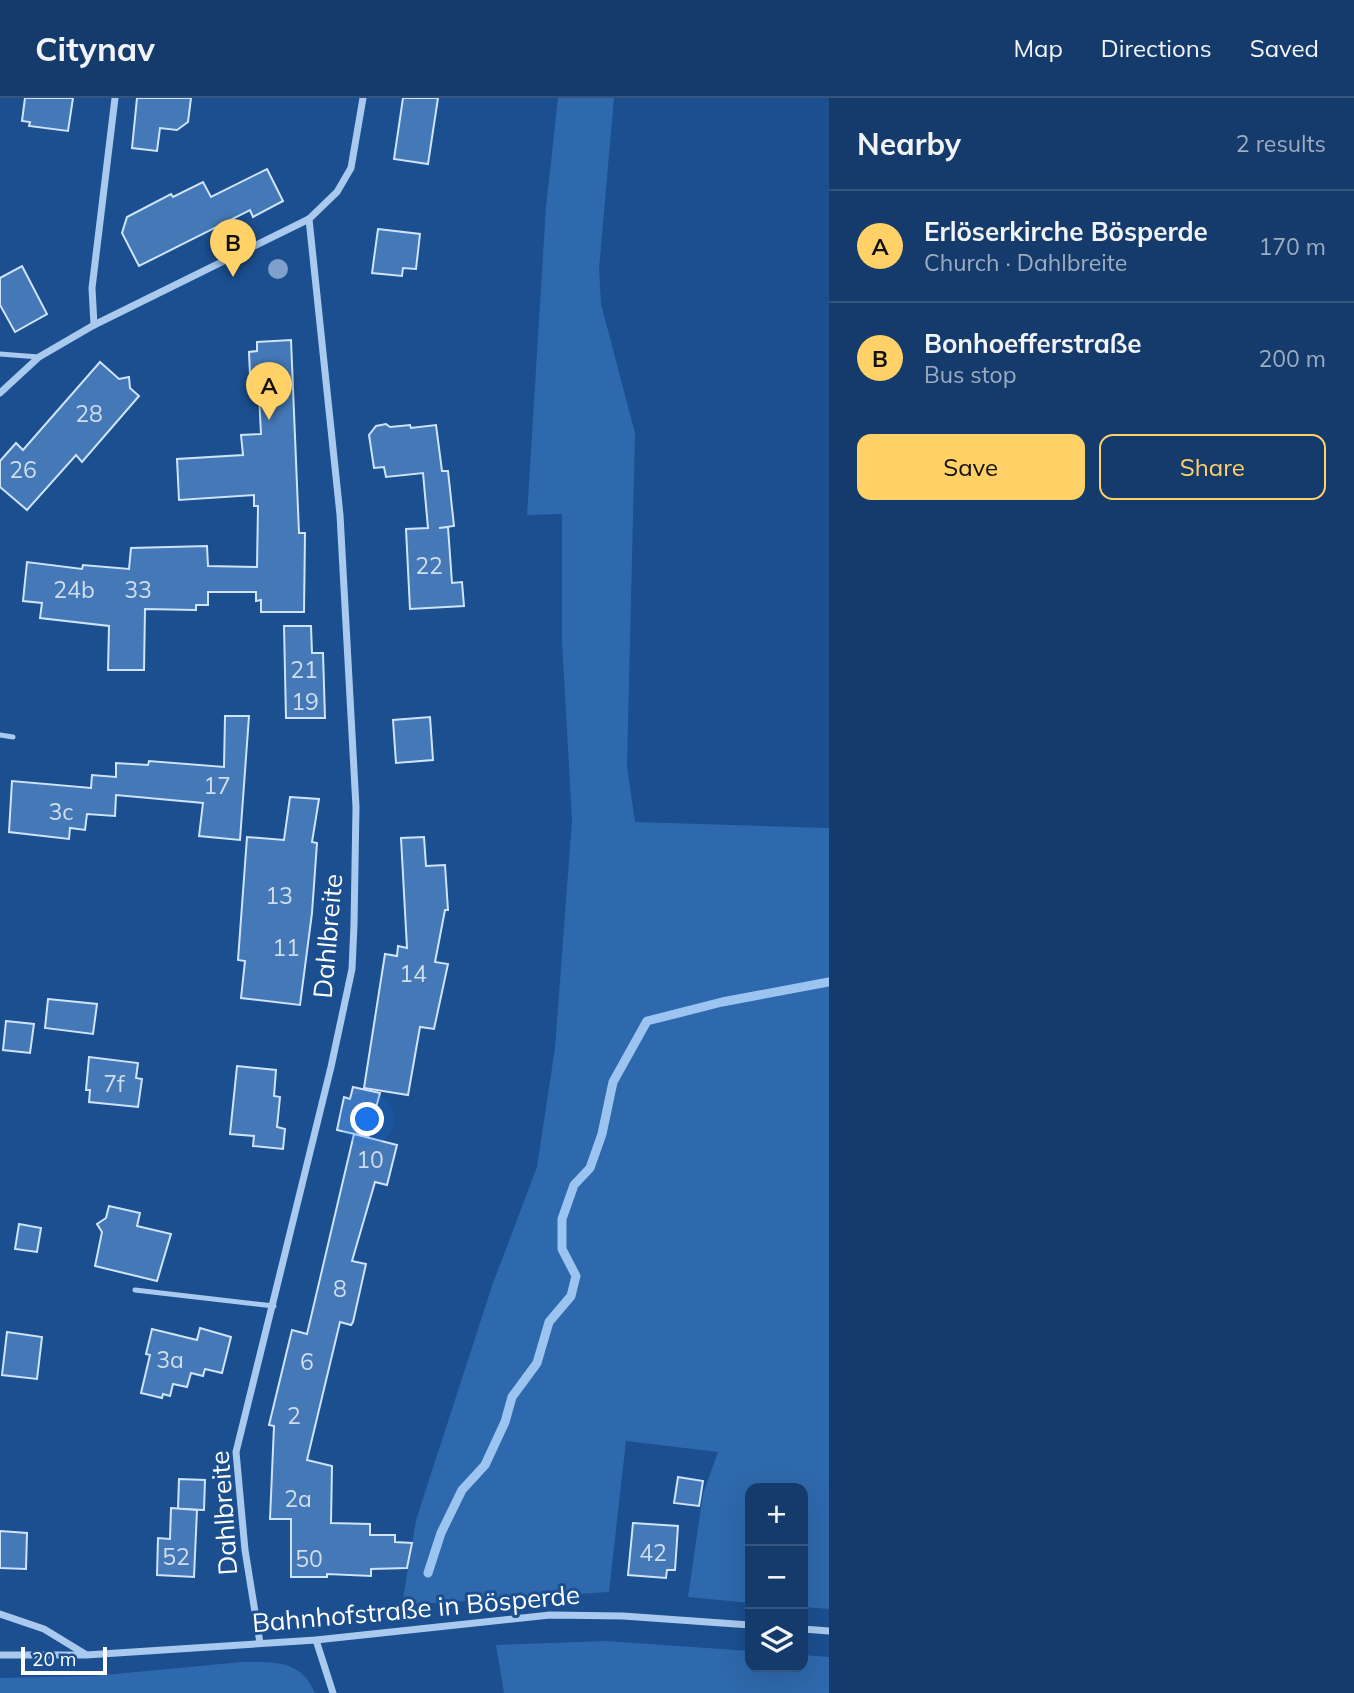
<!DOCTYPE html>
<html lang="en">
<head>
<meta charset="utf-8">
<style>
	:root { --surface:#143b6b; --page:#214673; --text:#f1f3f6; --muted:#9dadc1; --line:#33557e; --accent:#ffd166 }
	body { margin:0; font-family:Mulish,sans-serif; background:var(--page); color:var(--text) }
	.controls { position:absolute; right:21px; bottom:21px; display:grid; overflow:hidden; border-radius:14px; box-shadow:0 7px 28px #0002 }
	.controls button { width:63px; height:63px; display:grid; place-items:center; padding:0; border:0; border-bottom:2px solid var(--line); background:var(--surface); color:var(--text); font:35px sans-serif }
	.scale { position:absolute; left:21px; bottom:18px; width:86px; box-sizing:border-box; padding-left:7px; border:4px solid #fff; border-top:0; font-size:19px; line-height:24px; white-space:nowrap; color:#fff; -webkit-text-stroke:5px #1b4f8f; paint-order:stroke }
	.you { position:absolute; left:368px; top:1022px; width:24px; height:24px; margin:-18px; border:5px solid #fff; border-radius:50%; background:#1a73e8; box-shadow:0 0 0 10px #1a73e833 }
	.badge { display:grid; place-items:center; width:46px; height:46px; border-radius:50%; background:var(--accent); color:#111; font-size:23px; font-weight:700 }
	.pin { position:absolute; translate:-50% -58px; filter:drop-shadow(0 2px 4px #0008) }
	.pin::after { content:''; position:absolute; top:37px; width:24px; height:21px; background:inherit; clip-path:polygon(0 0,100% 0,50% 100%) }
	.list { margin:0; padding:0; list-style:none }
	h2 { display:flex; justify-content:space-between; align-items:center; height:91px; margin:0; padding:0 28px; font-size:30px }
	h2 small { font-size:23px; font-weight:400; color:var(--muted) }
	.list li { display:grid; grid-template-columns:46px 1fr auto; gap:21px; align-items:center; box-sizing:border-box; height:112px; padding:0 28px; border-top:2px solid var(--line) }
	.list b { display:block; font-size:26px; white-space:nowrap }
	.list p { margin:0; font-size:23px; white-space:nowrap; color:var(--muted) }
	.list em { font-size:23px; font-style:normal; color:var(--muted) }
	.actions { display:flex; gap:14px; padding:21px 28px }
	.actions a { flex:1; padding:16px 0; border:2px solid var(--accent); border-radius:14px; text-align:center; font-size:24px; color:var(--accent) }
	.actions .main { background:var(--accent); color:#111 }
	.icon { flex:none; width:38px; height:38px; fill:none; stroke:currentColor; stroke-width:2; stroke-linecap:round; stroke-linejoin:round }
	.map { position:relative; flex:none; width:829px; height:1595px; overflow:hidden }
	header { display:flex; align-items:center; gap:42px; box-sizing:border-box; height:98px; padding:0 35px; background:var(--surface); border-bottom:2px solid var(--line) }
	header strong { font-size:33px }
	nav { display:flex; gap:38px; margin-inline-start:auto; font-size:24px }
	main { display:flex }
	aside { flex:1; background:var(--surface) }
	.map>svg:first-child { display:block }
	.green { fill:#2e69ad }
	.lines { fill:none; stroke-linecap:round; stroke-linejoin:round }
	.stream { stroke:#9cc4f0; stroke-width:9 }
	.building { fill:#4478b7; stroke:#cfe3fa; stroke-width:2 }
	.lane { stroke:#a9c9ee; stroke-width:5 }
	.street { stroke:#a9c9ee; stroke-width:7 }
	.tree { fill:#7ea0ca }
	.labels { text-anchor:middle; stroke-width:6; stroke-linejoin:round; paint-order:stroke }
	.number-label { font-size:23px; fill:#d0dded }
	.street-label { font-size:26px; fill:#fff; stroke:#1b4f8f }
</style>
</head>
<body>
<header>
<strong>Citynav</strong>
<nav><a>Map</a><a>Directions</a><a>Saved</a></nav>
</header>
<main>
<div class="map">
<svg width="829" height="1595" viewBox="0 0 829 1595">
	<rect width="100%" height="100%" fill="#1b4f8f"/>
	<!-- green -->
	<g class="green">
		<polygon points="558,0 614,0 599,171 601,206 635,335 627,668 635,724 829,730 829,1511 803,1509 803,1390 750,1390 750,1505 688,1499 703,1396 718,1354 626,1343 609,1494 402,1507 416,1422 493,1185 537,1069 555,950 572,722 562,543 562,416 527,417 546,109"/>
		<polygon points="606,1543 750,1553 750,1569 803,1569 803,1557 829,1559 829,1595 504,1595 496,1547"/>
		<path d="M242,1564c32,0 59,-3 73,31h-315v-15l94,-2z"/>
	</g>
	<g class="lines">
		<!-- stream -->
		<polyline class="stream" points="428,1475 441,1435 462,1392 485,1367 505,1324 512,1299 537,1265 549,1224 571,1198 576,1178 562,1151 562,1121 574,1087 590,1070 602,1036 613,984 647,923 722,904 829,884"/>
	</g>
	<!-- building -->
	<g class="building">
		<polygon points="25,0 73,0 68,33 29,28 30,24 22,23"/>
		<polygon points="137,0 191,0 188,24 177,32 160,30 157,53 132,50"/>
		<polygon points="403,0 438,0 428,66 394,61"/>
		<polygon points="267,71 283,103 253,119 250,112 139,168 122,135 127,119 171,96 173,99 203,84 211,99"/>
		<polygon points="378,131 420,136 416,171 403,170 402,178 372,175"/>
		<polygon points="22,168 47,216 15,234 0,207 0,180"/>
		<polygon points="291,242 299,435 305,435 304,514 261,514 261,502 256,503 256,494 208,494 208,507 196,507 196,512 145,511 144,572 108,572 109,528 40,520 42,505 23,503 27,464 82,471 83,467 129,471 131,450 207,448 208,468 257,469 258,408 254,408 254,397 179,402 177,361 243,357 241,337 261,336 258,277 250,277 249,254 257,253 257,244"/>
		<polygon points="100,264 119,281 129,279 130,290 139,298 82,364 76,357 27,412 0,389 0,363 16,345 23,352"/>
		<polygon points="386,326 390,329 410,327 411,330 436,327 442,373 448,373 454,428 439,430 448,429 452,485 462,484 464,508 410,511 406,431 428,430 423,375 386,379 384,369 374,370 369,337 376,328"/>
		<polygon points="284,528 311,528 312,555 323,555 325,620 286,620"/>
		<polygon points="225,618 249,618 240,742 199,738 203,705 116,697 115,718 87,716 85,732 70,730 69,741 9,734 12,683 91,690 92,677 116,679 116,665 148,667 149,663 224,669"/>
		<polygon points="430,619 433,662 396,665 393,622"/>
		<polygon points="290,699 319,701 312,744 317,745 312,815 300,907 241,900 245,863 238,862 247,739 284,742"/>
		<polygon points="424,739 426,768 445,767 448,812 445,812 435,864 448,866 434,931 420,929 408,997 364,990 385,856 397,858 398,848 407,850 401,740"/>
		<polygon points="48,901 97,906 93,936 45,930"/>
		<polygon points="6,923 34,926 30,955 3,952"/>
		<polygon points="89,959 138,965 136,980 142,981 138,1009 89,1004 90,992 86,992"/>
		<polygon points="237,968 276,972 274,998 280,999 277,1029 285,1031 283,1051 253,1048 254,1038 230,1036"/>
		<polygon points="353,989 380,995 368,1039 337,1032 344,999 350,1001"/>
		<polygon points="354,1036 397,1047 387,1087 375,1084 352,1163 366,1166 353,1224 351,1227 340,1224 307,1362 332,1368 331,1425 370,1426 370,1437 395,1437 395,1444 412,1445 407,1470 371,1471 371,1478 327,1476 327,1479 291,1479 291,1421 270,1421 274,1328 269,1327 292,1232 307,1236"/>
		<polygon points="109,1108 140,1115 137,1128 171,1136 157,1183 95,1168 102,1134 97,1126 106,1120"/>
		<polygon points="19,1126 41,1130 37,1154 15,1151"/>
		<polygon points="200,1230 231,1239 222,1275 205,1271 203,1278 191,1275 187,1289 173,1286 170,1298 163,1296 162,1300 141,1295 150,1257 146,1256 152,1231 197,1242"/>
		<polygon points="7,1234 42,1239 37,1281 2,1277"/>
		<polygon points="678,1379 703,1383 699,1408 674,1405"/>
		<polygon points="179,1381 205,1382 204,1412 178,1411"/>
		<polygon points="171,1410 197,1412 194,1479 157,1477 158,1440 170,1441"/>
		<polygon points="633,1425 678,1428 675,1472 667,1472 666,1480 628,1477"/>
		<polygon points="0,1433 27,1435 26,1471 0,1470"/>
	</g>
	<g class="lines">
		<!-- lane -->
		<g class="lane">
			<polyline points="0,256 39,259"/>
			<polyline points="0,637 13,639"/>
			<polyline points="135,1192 274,1208"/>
		</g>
		<!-- street -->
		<g class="street">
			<polyline points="94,227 92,190 115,0"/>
			<polyline points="0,295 39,259 94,227 309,121 337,94 351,70 363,0"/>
			<polyline points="0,1516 44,1531 85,1556"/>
			<polyline points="803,1531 829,1533"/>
			<polyline points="316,1542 333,1595"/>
			<polyline points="260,1545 245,1452 236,1354 331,969 352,871 354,827 356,709 340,417 309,121"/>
			<polyline points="0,1557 86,1557 316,1542 550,1517 623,1518 750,1527"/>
		</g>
	</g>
	<!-- trees -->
	<circle class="tree" cx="278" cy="171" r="10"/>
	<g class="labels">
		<!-- number labels -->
		<g class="number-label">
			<text x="89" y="324">28</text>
			<text x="23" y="380">26</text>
			<text x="429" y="476">22</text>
			<text x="74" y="500">24b</text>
			<text x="138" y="500">33</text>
			<text x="304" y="580">21</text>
			<text x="305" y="612">19</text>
			<text x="217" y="696">17</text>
			<text x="61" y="722">3c</text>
			<text x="279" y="806">13</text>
			<text x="286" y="858">11</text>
			<text x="413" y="884">14</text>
			<text x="114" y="994">7f</text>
			<text x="370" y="1070">10</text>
			<text x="340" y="1199">8</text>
			<text x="170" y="1270">3a</text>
			<text x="307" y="1272">6</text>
			<text x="294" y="1326">2</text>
			<text x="298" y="1409">2a</text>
			<text x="653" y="1463">42</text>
			<text x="176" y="1467">52</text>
			<text x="309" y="1469">50</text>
		</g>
		<!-- street labels -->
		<g class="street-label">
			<text transform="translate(328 838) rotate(-85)" y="9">Dahlbreite</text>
			<text transform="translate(224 1415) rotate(-94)" y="9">Dahlbreite</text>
			<text transform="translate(416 1511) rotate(-5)" y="9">Bahnhofstraße in Bösperde</text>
		</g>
	</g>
</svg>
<div class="controls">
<button>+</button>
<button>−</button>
<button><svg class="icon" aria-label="layers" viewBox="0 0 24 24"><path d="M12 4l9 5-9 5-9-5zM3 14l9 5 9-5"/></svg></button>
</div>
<div class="scale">20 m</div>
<div class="you"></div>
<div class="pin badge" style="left:269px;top:322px">A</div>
<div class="pin badge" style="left:233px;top:179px">B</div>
</div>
<aside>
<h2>Nearby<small>2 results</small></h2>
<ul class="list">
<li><span class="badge">A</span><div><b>Erlöserkirche Bösperde</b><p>Church · Dahlbreite</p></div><em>170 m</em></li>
<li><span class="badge">B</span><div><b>Bonhoefferstraße</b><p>Bus stop</p></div><em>200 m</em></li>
</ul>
<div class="actions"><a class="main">Save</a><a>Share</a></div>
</aside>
</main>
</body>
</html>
